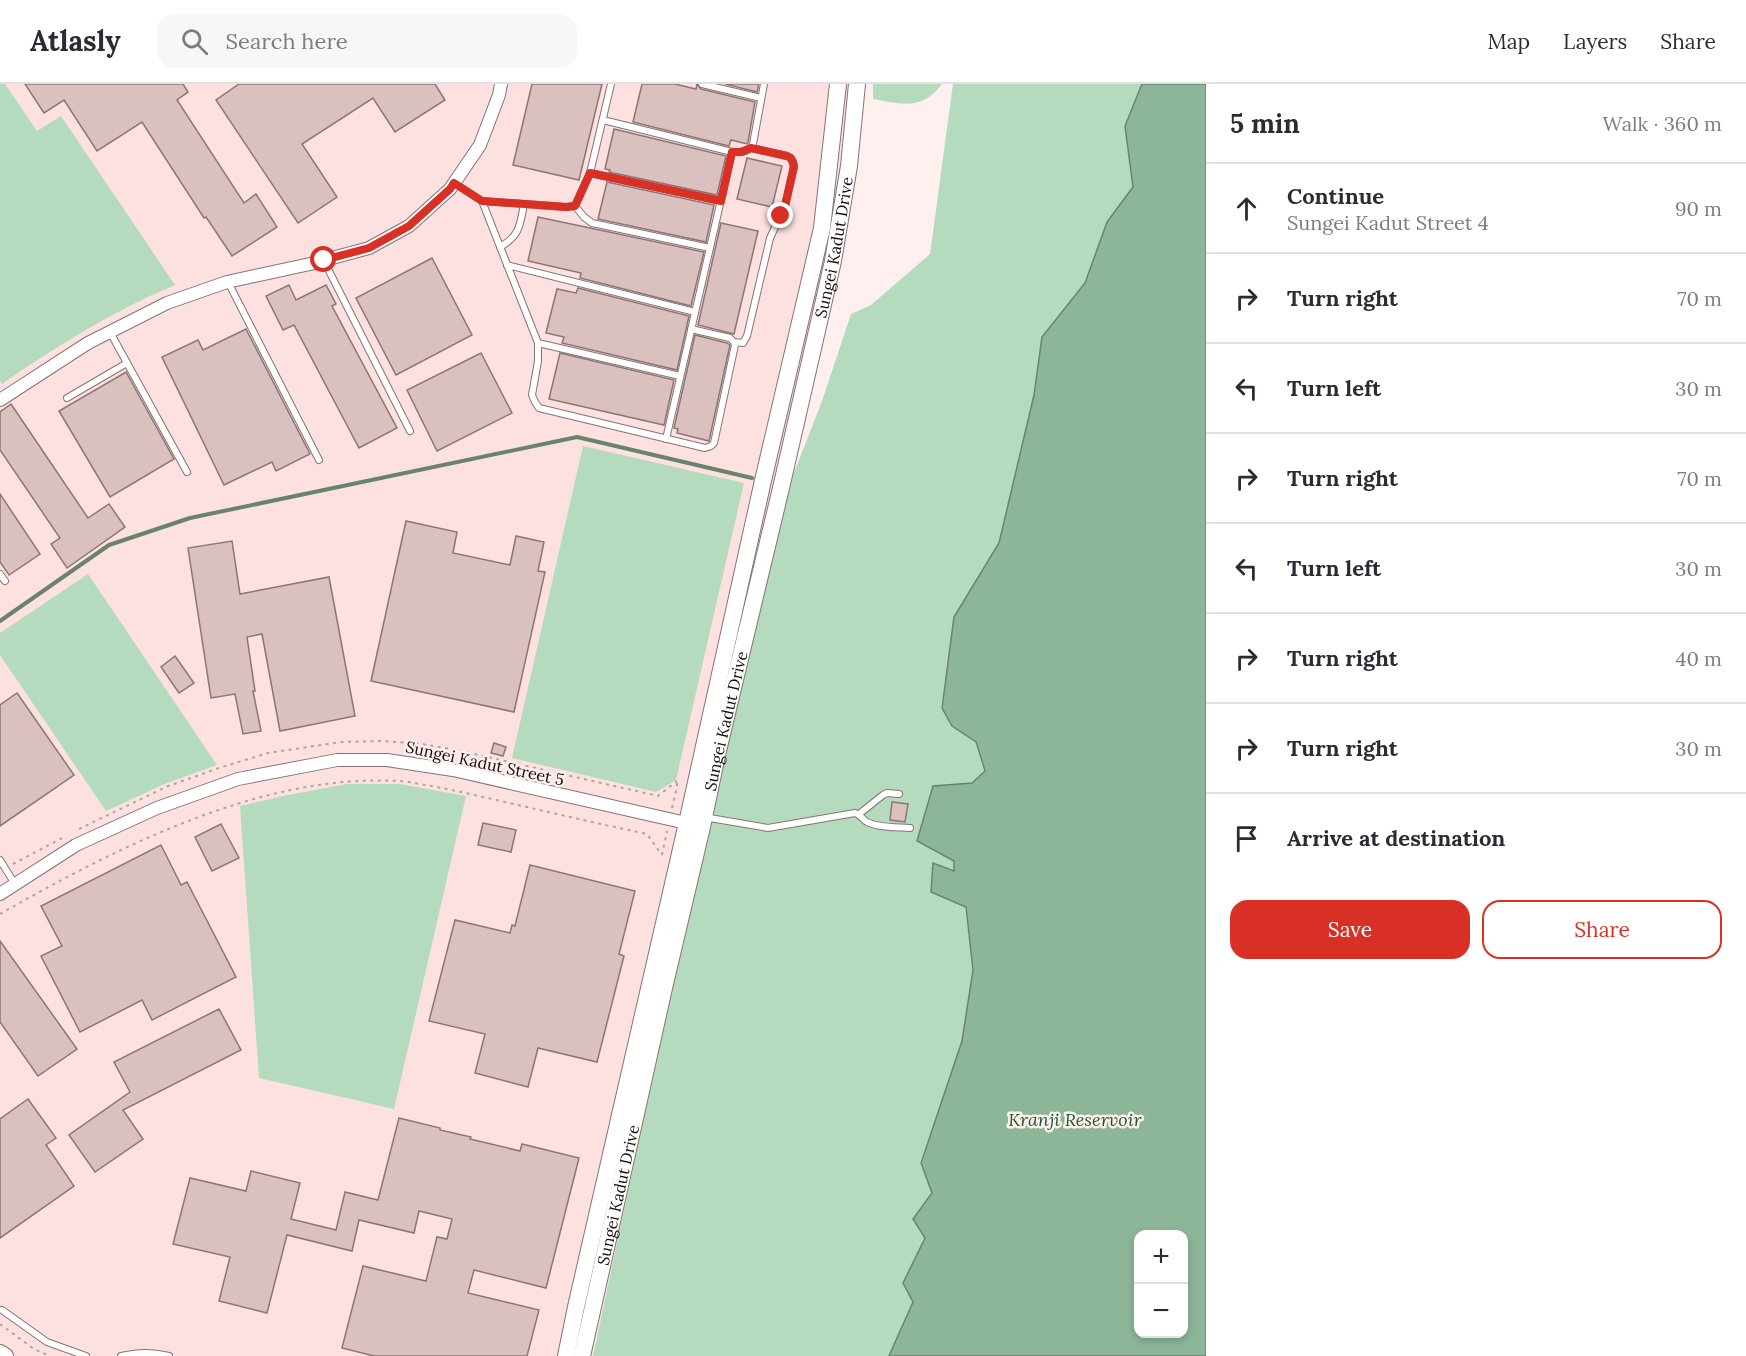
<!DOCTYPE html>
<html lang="en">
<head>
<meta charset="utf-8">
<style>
	:root { --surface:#fff; --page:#f7f7f7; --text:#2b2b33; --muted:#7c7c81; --line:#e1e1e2; --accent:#d93025 }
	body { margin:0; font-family:Lora,serif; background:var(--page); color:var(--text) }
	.controls { position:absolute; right:18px; bottom:18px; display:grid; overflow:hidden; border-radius:12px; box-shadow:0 3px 9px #0003 }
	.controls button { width:54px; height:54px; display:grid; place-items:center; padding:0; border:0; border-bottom:2px solid var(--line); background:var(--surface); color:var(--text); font:30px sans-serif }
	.stop { position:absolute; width:18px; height:18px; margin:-14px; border:4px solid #d93025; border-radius:50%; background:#fff }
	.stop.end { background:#d93025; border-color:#fff; box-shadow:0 2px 6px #0008 }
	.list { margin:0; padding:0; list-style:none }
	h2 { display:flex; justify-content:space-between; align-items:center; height:78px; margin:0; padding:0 24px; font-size:26px }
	h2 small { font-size:20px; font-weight:400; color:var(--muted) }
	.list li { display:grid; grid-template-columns:39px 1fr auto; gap:18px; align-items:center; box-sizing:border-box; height:90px; padding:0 24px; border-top:2px solid var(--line) }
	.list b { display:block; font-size:22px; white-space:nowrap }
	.list p { margin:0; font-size:20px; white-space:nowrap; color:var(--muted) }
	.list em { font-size:20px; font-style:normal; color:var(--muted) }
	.actions { display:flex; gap:12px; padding:18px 24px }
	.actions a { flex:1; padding:14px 0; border:2px solid var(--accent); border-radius:18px; text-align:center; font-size:21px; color:var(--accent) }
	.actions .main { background:var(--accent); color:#fff }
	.icon { flex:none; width:33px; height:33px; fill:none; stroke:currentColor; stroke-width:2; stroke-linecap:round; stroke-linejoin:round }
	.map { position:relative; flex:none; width:1206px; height:1272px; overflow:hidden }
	header { display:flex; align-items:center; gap:36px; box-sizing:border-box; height:84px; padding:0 30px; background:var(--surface); border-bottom:2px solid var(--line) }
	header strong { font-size:28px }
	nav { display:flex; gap:33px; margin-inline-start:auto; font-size:21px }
	.search { width:420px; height:54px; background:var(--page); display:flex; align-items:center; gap:15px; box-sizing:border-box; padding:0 21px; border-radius:18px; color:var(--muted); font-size:22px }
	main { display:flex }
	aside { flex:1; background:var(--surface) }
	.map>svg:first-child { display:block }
	.built { fill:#fde1e0 }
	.green { fill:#b4dbbe }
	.water { fill:#8db698; stroke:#69836e; stroke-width:1.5; fill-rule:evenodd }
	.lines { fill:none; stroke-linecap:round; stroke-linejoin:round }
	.stream { stroke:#69836e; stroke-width:4 }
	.building { fill:#dac1c0; stroke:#8c7574; stroke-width:1.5 }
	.lane-casing { stroke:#887271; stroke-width:8 }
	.street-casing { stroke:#887271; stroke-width:14 }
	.secondary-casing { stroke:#887271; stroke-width:18 }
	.path { stroke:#b0a3a2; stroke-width:2; stroke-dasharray:3 4.5; stroke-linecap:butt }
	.lane { stroke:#fff; stroke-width:6 }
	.street { stroke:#fff; stroke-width:12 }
	.secondary { stroke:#fff; stroke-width:16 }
	.route { stroke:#d93025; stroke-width:8 }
	.labels { text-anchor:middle; stroke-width:5; stroke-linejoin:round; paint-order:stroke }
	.street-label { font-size:16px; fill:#140c0c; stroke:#ffefee }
	.water-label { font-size:18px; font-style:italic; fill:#1c5c34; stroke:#ffefee }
</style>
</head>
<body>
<header>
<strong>Atlasly</strong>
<div class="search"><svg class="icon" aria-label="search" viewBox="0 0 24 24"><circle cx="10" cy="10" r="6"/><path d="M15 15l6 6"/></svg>Search here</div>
<nav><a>Map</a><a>Layers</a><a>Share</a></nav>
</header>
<main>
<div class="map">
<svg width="1206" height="1272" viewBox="0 0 1206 1272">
	<rect width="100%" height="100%" fill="#ffefee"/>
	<!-- built -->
	<polygon class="built" points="0,0 860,0 603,1272 0,1272"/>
	<!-- green -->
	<g class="green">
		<path d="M0,0h5l32,47 24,-15 114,169c-62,26 -117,60 -173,99l-2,-4z"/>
		<path d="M873,0h69c-20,27 -40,20 -69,15z"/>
		<polygon points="953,0 1142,0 1125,42 1134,102 1106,140 1084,200 1035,310 998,461 954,534 941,624 951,641 975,657 984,687 971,699 933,702 917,756 955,778 955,787 933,780 932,807 965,823 973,886 963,956 920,1079 933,1110 926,1153 903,1199 913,1216 890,1272 593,1272 765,463 822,317 851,230 871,221 930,170"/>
		<polygon points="583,362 744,399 676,696 656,708 512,674"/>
		<polygon points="88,490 217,681 167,699 106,727 0,571 0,549"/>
		<polygon points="347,700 400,700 466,712 394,1025 259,994 240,722 288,711"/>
	</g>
	<!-- water -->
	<path class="water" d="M1142,0h64v1272h-317l24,-54 -10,-19 22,-45 -12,-19 19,-26 -11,-30 41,-122 11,-71 -7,-63 -35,-15 2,-29 21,8v-10l-37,-20 16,-55 39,-3 13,-12 -9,-29 -24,-16 -10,-18 12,-91 45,-74 35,-148 8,-58 43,-54 22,-61 26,-35 -8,-61zM1138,1150h46v100h-46z"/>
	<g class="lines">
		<!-- stream -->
		<polyline class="stream" points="0,537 109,461 190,434 577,353 752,394"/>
	</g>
	<!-- building -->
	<g class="building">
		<polygon points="25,0 183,0 188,8 177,16 244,119 256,110 277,143 232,172 206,133 204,134 142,38 97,67 64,16 44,29"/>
		<polygon points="239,0 435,0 445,16 395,48 373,14 302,60 337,113 298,139 216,16"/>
		<polygon points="532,0 602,0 579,96 513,81"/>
		<polygon points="642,0 675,0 696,5 697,0 701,5 755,18 748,58 747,60 731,56 729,62 633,38"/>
		<polygon points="725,0 759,0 757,8"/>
		<polygon points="614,45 726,72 717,111 609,88 610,86 605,85"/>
		<polygon points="747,74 782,82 772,123 737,115"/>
		<polygon points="607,98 714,121 706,158 598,135"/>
		<polygon points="538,133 704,168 691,222 580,194 581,189 528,177"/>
		<polygon points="721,139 758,147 734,250 698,241"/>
		<polygon points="432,174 472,251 396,291 356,214"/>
		<polygon points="289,201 296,216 326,201 336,220 332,222 397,344 359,364 294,241 283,246 266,212"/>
		<polygon points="578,204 689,232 677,286 562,259 564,253 546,249 557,205 576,209"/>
		<polygon points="246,245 310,370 276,387 272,378 224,401 162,273 198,256 203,266"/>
		<polygon points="695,251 727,259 730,261 709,357 677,349 678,345 674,344"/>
		<polygon points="481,269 512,329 437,367 407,306"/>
		<polygon points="560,269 674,296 664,341 549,315"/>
		<polygon points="126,288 174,375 110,413 59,327"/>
		<polygon points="11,320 88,434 109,420 125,443 67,484 51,460 60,454 0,366 0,328"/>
		<polygon points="0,410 40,470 9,491 0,478"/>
		<polygon points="406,437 457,448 453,469 510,481 516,452 544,458 538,487 545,488 514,628 371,597"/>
		<polygon points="232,457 240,510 329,493 355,632 280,647 262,550 247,553 255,607 253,607 261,647 243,650 235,610 211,614 188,464"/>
		<polygon points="175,572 194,599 179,609 161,583"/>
		<polygon points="17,609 74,691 0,742 0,621"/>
		<polygon points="494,659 506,663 503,672 491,669"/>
		<polygon points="892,718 908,720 905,738 890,736"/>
		<polygon points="483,739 516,746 511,768 478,761"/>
		<polygon points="221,740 239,774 212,787 195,753"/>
		<polygon points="161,761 181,801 187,798 236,893 152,936 142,916 80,948 41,872 62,862 41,822"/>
		<polygon points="530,781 635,807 619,870 624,872 597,978 538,964 528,1003 475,989 485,950 429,937 455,836 510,849 512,841 515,842"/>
		<polygon points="0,857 77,965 38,992 0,938"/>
		<polygon points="219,925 241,966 123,1026 143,1055 95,1088 69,1051 130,1008 114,978"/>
		<polygon points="28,1015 56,1054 46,1061 74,1102 0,1154 0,1035"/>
		<polygon points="399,1034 440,1044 440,1046 471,1053 470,1055 520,1067 522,1060 579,1074 546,1204 474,1186 468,1209 539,1226 527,1272 374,1272 342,1264 363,1182 426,1197 437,1153 447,1155 452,1135 419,1127 414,1149 359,1136 352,1167 287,1151 267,1229 219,1217 230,1173 173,1160 190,1094 246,1107 251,1087 300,1099 291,1135 336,1146 345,1108 378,1116"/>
	</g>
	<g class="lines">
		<defs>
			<g id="lane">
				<polyline points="702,0 761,14"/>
				<path d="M603,36l129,32c9,0 17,1 21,-8l11,-60"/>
				<polyline points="590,89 721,117"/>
				<polyline points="454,99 482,117 566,123 575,122"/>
				<polyline points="482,117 538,259 538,277 532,311 535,318 539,324 705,364 711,362 714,359 735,261 734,258 730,254 691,245"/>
				<polyline points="575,122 584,133 592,139 710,164"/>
				<polyline points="575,122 590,89 611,0"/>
				<path d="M500,163c20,-11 20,-22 24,-43"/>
				<polyline points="324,177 410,347"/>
				<polyline points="507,181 695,228"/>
				<polyline points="228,198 319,376"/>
				<polyline points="110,248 187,388"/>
				<polyline points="734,258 743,259 747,252 770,154 785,122 794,83 791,74 787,72 751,64"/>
				<polyline points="538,259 680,292"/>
				<polyline points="67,314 127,279"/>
				<polyline points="666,355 732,68"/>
				<polyline points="0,490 5,497"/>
				<polyline points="859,730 883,711 887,709 899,710"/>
				<path d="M704,733l64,11 87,-15c6,2 7,6 12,9 12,6 30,5 43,6"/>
				<polyline points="0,776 15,800"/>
				<polyline points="2,1226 47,1258 86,1272"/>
				<path d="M121,1272c19,-4 30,-4 48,0"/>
			</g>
			<g id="street">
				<polyline points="0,316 88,259 167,219 227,198 310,180 369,164 409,142 450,105 480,61 499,11 501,0"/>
				<polyline points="0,810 76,761 157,724 238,695 337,676 387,676 453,686 695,741"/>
			</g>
			<g id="secondary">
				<polyline points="0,1269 5,1272"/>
				<polyline points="566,1272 576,1223 687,739 762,401 822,144 838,0"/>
				<path id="s1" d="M582,1272l82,-368 38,-161 15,-72 64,-267 52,-227 16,-95 8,-82"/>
			</g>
		</defs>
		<!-- lane casing -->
		<use href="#lane" class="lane-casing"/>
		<!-- street casing -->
		<use href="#street" class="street-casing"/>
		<!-- secondary casing -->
		<use href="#secondary" class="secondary-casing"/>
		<!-- path -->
		<g class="path">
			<polyline points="672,724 677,703 677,697"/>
			<polyline points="79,745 168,702 219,684 268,669 341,658 383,657 422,660 457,666 658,712 677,697"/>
			<polyline points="662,771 667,747"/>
			<polyline points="13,780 64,753"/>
			<path d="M0,830c116,-66 262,-141 399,-133 9,0 18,3 27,4 22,4 44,9 66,14 52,12 103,24 155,35l15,21"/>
			<polyline points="0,1240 34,1265 50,1272"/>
		</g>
		<!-- lane -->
		<use href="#lane" class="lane"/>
		<!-- street -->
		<use href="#street" class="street"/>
		<!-- secondary -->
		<use href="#secondary" class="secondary"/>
	</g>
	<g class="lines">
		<!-- route -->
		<path class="route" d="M324,176l45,-12 40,-22 41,-37 4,-6 28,18 84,6 9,-1 15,-33 131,28 11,-49h9l10,-4 36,8c5,2 6,5 7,10l-9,40 -4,10"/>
	</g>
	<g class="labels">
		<!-- street labels -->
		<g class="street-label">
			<text dy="6" stroke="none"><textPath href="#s1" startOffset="1137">Sungei Kadut Drive</textPath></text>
			<text dy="6" stroke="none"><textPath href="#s1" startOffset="651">Sungei Kadut Drive</textPath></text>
			<text transform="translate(485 679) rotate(12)" y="6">Sungei Kadut Street 5</text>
			<text dy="6" stroke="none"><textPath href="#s1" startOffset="165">Sungei Kadut Drive</textPath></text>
		</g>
		<!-- water labels -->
		<g class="water-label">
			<text x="1075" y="1042">Kranji Reservoir</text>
		</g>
	</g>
</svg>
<div class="controls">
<button>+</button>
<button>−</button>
</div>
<div class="stop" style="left:324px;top:176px"></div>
<div class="stop end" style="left:781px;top:132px"></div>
</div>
<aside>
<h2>5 min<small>Walk · 360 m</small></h2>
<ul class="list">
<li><svg class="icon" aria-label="ahead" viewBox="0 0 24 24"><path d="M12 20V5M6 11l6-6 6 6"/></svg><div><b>Continue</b><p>Sungei Kadut Street 4</p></div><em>90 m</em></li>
<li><svg class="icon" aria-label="right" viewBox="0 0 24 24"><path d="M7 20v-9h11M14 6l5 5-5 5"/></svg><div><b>Turn right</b></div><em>70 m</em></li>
<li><svg class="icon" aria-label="left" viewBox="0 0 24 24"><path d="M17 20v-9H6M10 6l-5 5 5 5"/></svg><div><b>Turn left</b></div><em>30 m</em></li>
<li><svg class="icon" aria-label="right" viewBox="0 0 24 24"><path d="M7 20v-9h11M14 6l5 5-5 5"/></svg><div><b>Turn right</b></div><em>70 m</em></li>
<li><svg class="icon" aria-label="left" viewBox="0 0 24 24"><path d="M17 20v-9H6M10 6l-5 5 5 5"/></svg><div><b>Turn left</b></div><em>30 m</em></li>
<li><svg class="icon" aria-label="right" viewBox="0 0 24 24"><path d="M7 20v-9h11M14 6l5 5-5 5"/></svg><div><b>Turn right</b></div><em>40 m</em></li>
<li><svg class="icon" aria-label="right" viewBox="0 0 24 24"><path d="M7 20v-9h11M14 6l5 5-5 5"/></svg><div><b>Turn right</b></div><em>30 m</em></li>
<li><svg class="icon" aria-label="arrive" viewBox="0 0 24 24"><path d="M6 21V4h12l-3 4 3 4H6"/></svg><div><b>Arrive at destination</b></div></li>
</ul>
<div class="actions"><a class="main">Save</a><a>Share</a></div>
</aside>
</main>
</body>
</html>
